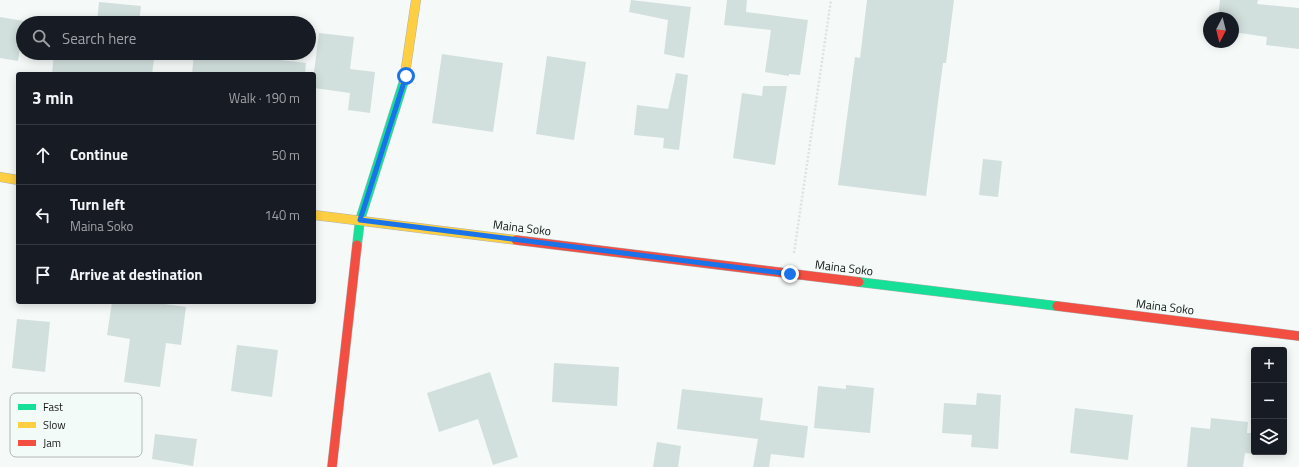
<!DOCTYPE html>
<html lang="en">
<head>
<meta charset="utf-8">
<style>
	:root { --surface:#171b24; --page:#20242c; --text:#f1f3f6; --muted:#9ea1a6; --line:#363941 }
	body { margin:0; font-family:"Titillium Web",sans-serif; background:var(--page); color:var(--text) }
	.controls { position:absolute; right:12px; bottom:12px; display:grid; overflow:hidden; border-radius:4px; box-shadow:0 2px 10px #0003 }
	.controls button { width:36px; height:36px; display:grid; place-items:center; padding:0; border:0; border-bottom:1px solid var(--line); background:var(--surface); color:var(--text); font:20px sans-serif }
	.compass { position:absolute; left:1203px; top:12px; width:36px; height:36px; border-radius:50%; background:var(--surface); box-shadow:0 2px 10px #0003; rotate:187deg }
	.stop { position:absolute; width:12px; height:12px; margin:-9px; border:3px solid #1a73e8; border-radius:50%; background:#fff }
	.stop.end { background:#1a73e8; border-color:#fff; box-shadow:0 1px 4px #0008 }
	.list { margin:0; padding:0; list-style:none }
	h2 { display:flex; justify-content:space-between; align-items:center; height:52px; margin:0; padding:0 16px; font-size:17px }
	h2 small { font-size:13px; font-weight:400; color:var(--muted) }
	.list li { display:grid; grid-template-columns:26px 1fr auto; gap:12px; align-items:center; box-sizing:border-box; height:60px; padding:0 16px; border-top:1px solid var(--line) }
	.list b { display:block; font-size:15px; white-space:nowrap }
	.list p { margin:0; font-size:13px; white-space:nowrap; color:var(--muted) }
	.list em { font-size:13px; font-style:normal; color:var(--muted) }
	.icon { flex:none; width:22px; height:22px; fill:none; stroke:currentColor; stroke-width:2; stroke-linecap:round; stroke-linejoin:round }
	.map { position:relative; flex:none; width:1299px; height:467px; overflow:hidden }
	.search { position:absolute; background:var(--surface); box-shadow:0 2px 10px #0003; left:16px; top:16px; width:300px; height:44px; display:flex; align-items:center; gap:10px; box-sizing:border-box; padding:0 14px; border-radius:22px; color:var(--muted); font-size:15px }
	.panel { position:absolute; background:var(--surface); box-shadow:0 2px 10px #0003; left:16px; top:72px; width:300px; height:232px; border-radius:4px }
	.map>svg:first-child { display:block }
	.building { fill:#d2e0dd }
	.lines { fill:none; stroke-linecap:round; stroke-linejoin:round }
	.fast-casing { stroke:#afb2b1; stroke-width:10 }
	.slow-casing { stroke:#afb2b1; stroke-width:10 }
	.jam-casing { stroke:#afb2b1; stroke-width:10 }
	.path { stroke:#e1e1e1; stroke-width:2.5; stroke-dasharray:2 2; stroke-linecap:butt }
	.fast { stroke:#16e098; stroke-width:9 }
	.slow { stroke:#ffcf43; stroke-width:9 }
	.jam { stroke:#f24e42; stroke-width:9 }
	.route { stroke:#1a73e8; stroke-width:5 }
	.labels { text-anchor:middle; stroke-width:3.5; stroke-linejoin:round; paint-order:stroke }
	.street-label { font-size:12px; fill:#131615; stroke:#f3fbf9 }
	.key { fill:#f3fbf9; stroke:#b0b6b5; stroke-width:1 }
	.key-label { font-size:11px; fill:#131615 }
</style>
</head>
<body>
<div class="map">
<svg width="1299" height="467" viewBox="0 0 1299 467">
	<rect width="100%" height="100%" fill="#f5f9f8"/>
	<!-- building -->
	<g class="building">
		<polygon points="631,0 691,7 684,58 664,54 668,20 629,12"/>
		<polygon points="727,0 747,0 746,12 808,20 800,75 789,74 789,76 765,72 771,30 724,25"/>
		<polygon points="867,0 954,0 946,63 943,63 926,196 838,185 855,57 860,58"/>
		<polygon points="1220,0 1258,0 1257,4 1299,8 1299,49 1266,45 1267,37 1233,32 1233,18 1218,18"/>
		<polygon points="99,2 141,6 139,23 57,23 58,18 97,22"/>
		<polygon points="0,17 24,21 18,61 0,58"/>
		<polygon points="319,33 354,37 350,69 375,72 370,113 348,110 350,93 314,88 314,72"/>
		<polygon points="54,53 155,53 152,74 52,74"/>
		<polygon points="194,53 265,53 264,58 306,63 305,74 192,74"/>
		<polygon points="442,54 503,63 493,132 432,123"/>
		<polygon points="547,56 586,62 574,140 536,134"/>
		<polygon points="676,73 688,75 679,150 663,148 664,138 634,135 637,105 668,109"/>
		<polygon points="763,86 787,86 775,165 733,158 742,93 762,96"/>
		<polygon points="983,159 1002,161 998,197 979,195"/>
		<polygon points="112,302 164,302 164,304 186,307 181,345 166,343 160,387 124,382 130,339 107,335"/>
		<polygon points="17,319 50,322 45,372 12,368"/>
		<polygon points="237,345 278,350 272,397 231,391"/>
		<polygon points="554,363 619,367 617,406 552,402"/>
		<polygon points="490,372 518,457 493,465 478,419 439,432 427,393"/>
		<polygon points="846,385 874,388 870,433 814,428 818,386 846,389"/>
		<polygon points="682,389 763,398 760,420 808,426 804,458 771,454 769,467 753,467 758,439 677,429"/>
		<polygon points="977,393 1001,395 998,449 971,447 972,435 942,433 944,403 976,405"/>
		<polygon points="1075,408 1133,415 1128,460 1070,453"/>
		<polygon points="1211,418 1248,422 1247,433 1254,433 1254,454 1245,453 1243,467 1187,467 1191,427 1210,429"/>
		<polygon points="155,434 197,439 193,466 152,459"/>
		<polygon points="657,442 681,446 678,467 653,467"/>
	</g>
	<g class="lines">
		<defs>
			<g id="fast">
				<polyline points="357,245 360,220 404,81"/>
				<polyline points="859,282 1057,306"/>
			</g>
			<g id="slow">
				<polyline points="404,81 416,0"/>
				<polyline points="0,177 18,180"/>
				<polyline points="314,215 516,240"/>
			</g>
			<g id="jam">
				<polyline points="516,240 859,282"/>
				<polyline points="1057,306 1299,336"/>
				<polyline points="332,467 357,245"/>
			</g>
		</defs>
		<!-- fast casing -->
		<use href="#fast" class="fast-casing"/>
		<!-- slow casing -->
		<use href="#slow" class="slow-casing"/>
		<!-- jam casing -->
		<use href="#jam" class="jam-casing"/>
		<!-- path -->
		<polyline class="path" points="794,253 831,0"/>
		<!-- fast -->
		<use href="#fast" class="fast"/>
		<!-- slow -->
		<use href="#slow" class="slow"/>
		<!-- jam -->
		<use href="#jam" class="jam"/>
	</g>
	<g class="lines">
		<!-- route -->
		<polyline class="route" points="406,76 360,220 790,274"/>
	</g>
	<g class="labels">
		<!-- street labels -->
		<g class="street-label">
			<text transform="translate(522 228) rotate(7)" y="4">Maina Soko</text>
			<text transform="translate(844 268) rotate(7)" y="4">Maina Soko</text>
			<text transform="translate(1165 307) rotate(7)" y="4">Maina Soko</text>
		</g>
	</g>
	<!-- legend -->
	<rect x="10" y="393" width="132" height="64" rx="6" class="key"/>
	<rect x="18" y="404" width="18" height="6" fill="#16e098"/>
	<rect x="18" y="422" width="18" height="6" fill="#ffcf43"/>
	<rect x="18" y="440" width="18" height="6" fill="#f24e42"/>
	<g class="key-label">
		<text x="43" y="411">Fast</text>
		<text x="43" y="429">Slow</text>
		<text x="43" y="447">Jam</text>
	</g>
</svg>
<div class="controls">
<button>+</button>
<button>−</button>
<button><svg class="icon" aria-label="layers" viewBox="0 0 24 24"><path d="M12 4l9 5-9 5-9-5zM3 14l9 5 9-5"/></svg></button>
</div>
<svg class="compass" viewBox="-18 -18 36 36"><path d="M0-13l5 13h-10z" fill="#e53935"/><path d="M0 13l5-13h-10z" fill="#9ea1a6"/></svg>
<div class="stop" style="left:406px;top:76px"></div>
<div class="stop end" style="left:790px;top:274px"></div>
<div class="search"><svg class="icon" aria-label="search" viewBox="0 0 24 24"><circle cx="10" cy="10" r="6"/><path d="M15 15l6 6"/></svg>Search here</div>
<section class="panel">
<h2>3 min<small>Walk · 190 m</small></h2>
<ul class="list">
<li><svg class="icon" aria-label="ahead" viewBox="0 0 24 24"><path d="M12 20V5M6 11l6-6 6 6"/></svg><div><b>Continue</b></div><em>50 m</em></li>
<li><svg class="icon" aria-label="left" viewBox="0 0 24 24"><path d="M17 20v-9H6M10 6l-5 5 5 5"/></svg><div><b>Turn left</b><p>Maina Soko</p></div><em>140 m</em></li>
<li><svg class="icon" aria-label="arrive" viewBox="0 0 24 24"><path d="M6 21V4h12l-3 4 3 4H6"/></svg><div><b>Arrive at destination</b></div></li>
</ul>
</section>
</div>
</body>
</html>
